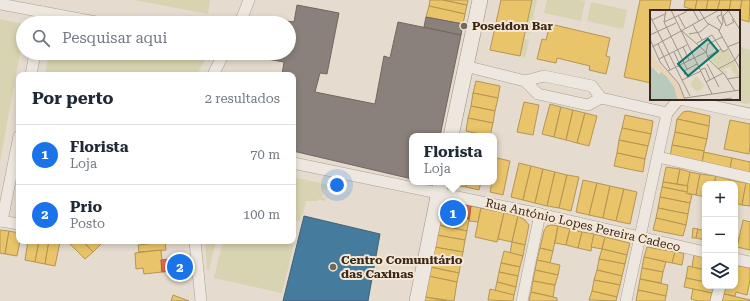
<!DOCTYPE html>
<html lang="pt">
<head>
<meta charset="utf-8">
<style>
	:root { --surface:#fff; --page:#f2f2f3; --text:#1f2937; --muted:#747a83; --line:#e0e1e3; --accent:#1a73e8 }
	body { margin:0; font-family:"Roboto Serif",serif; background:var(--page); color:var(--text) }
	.controls { position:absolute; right:12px; bottom:12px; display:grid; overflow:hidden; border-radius:8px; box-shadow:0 2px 6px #0003 }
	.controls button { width:36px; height:36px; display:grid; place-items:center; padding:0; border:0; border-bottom:1px solid var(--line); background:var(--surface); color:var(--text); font:20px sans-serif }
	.you { position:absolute; left:337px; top:185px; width:14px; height:14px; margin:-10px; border:3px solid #fff; border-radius:50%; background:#1a73e8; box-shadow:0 0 0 6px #1a73e833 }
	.badge { display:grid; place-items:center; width:26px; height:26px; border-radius:50%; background:var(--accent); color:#fff; font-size:13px; font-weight:700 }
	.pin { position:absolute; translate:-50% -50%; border:2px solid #fff; box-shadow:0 1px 4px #0006 }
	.popup { position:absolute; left:409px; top:133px; width:88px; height:52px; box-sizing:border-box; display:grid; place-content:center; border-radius:8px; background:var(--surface); filter:drop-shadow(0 1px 3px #0005); font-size:13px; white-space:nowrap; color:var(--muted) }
	.popup b { font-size:15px; color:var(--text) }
	.popup::after { content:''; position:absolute; left:50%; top:100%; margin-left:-8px; border:8px solid transparent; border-top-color:var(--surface) }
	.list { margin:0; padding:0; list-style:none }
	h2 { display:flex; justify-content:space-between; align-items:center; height:52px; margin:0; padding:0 16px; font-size:17px }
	h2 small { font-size:13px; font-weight:400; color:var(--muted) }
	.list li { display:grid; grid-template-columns:26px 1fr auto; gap:12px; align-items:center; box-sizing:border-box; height:60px; padding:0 16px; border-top:1px solid var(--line) }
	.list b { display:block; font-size:15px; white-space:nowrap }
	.list p { margin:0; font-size:13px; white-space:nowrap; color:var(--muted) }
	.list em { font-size:13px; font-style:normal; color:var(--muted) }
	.icon { flex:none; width:22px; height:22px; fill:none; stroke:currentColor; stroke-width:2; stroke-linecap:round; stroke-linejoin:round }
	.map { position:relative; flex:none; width:750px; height:301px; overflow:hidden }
	.search { position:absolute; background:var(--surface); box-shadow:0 2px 6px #0003; left:16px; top:16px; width:280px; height:44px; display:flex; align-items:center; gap:10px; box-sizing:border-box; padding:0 14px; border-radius:22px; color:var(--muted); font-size:15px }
	.panel { position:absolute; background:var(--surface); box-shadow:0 2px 6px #0003; left:16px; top:72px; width:280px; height:172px; border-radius:8px }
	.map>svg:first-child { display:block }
	.green { fill:#d8d3b0 }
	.homes { fill:#e9c46a; stroke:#b49553 }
	.shops { fill:#e76f51; stroke:#b35a42 }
	.public { fill:#457b9d; stroke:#416277 }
	.industry { fill:#8a817c; stroke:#726660 }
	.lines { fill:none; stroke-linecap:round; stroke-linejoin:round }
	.street-casing { stroke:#aaa096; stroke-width:12 }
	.secondary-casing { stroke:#9a9086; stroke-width:16 }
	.street { stroke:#ede7df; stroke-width:11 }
	.secondary { stroke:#ede7df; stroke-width:15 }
	.poi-dot { fill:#75675c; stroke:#f6e7d3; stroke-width:1.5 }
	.labels { text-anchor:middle; stroke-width:4; stroke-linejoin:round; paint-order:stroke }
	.poi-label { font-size:12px; font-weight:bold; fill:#39281e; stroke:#f6e7d3; text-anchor:start }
	.street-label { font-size:12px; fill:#39281e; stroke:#f6e7d3 }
	.inset-road { fill:none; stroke:#a09388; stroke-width:1 }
	.view { fill:#0f766e; fill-opacity:0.15; stroke:#0f766e; stroke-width:2 }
	.inset-edge { fill:none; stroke:#39281e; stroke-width:2 }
</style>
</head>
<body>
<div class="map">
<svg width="750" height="301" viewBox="0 0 750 301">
	<rect width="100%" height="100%" fill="#e5dbce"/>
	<!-- green -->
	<g class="green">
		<polygon points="135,0 210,0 208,14"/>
		<polygon points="532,0 537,0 530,33 525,32"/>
		<polygon points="547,0 579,0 585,1 581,21 544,13"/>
		<polygon points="591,2 627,10 623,29 587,21"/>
		<polygon points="0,19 23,24 23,37 0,161"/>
		<polygon points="524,39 529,40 525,58 520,56"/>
		<polygon points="739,47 750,50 750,103 746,104 726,99 739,99"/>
		<polygon points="49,53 178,53 206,58 197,75 45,75"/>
		<polygon points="293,177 328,185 327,190 323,189 322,193 324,193 322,197 326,198 325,201 318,199 318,201 306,201 303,215 302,215 300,221 293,220"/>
		<polygon points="205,241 216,241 209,270 207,270"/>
		<polygon points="223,241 279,241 294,244 282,293 214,278"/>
	</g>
	<!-- homes -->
	<g class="homes">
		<polygon points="430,0 443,0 467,5 465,14 429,6"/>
		<polygon points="443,0 468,0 467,5"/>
		<polygon points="501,0 532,0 520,56 490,50"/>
		<polygon points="640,0 671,0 669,11 651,11 651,83 624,77"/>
		<polygon points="685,0 697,0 695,10 684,7"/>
		<polygon points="697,0 708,0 706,11 695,10"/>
		<polygon points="708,0 720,0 717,11 706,11"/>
		<polygon points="720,0 731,0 729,11 717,11"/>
		<polygon points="731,0 742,0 739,16 739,11 729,11"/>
		<polygon points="742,0 750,0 749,22 739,19"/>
		<polygon points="429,6 465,14 463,24 426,17"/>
		<polygon points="550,24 610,38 606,56 610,57 606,74 589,70 590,66 557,58 556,63 537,59 542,39 546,40"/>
		<polygon points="476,81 500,86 498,98 473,93"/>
		<polygon points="473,93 498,98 495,111 471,106"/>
		<polygon points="524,102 539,105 533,135 517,132"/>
		<polygon points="550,104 561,107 554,137 542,134"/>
		<polygon points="471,106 495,111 493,123 468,118"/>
		<polygon points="561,107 573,110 566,140 554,137"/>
		<polygon points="573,110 585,113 577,143 566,140"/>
		<polygon points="688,111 710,116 709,126 677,119 683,112"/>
		<polygon points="585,113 597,116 589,146 577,143"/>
		<polygon points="625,115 653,121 651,134 622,128"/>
		<polygon points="468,118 493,123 490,136 466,131"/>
		<polygon points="677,119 709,126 707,139 675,132"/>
		<polygon points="730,120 750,124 750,146 749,154 724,149"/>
		<polygon points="622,128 651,134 648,146 619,140"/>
		<polygon points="675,132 707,139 704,151 672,145"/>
		<polygon points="619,140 648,146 645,159 617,153"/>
		<polygon points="672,145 704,151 702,163 670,157"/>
		<polygon points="704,152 732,158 730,169 702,163"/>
		<polygon points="617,153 645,159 643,172 614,166"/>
		<polygon points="497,158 510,161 503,195 490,192 492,182 494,182 494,174"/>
		<polygon points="732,158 750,162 750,173 730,169"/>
		<polygon points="519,163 531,166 523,200 511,197"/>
		<polygon points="531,166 543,169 535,203 523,200"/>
		<polygon points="666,167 680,169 677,184 663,182"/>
		<polygon points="543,169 555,172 547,206 535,203"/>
		<polygon points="680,169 690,172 688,186 677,184"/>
		<polygon points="555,172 567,175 559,208 547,206"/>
		<polygon points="690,172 700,174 696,195 686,193"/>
		<polygon points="700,174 716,176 714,184 705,184 705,197 696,195"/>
		<polygon points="567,175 579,177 571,211 559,208"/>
		<polygon points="716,176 731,180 730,184 714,184"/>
		<polygon points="583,180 597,183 589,215 576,212"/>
		<polygon points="731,180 746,183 742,205 735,203 735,184 730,184"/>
		<polygon points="454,182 467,182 466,187 454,185"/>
		<polygon points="467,182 481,182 479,190 466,187"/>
		<polygon points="663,182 688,186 687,192 662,187"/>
		<polygon points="597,183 610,186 603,218 589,215"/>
		<polygon points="746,183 750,183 750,206 742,205"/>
		<polygon points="610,186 624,189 616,221 603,218"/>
		<polygon points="662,187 687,192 686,193 692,195 690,203 660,197"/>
		<polygon points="624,189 637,192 630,224 616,221"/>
		<polygon points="660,197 690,203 688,214 658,208"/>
		<polygon points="471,206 481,208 478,222 469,221"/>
		<polygon points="481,208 504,213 497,242 475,237"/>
		<polygon points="658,208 688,214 686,225 656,218"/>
		<polygon points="440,213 469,219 467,231 438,225"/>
		<polygon points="504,213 518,216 512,242 498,239"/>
		<polygon points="518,216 525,220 529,225 525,245 512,242"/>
		<polygon points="656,218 686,225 683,236 653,230"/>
		<polygon points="743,220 750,222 750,250 737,247"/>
		<polygon points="438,225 467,231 465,240 436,235"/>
		<polygon points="552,225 558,226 553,251 540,248 544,231 547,226"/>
		<polygon points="558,226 570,229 566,245 555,243"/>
		<polygon points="693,228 698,229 696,238 692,238"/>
		<polygon points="570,229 582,232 578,248 566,245"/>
		<polygon points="698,229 705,231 705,240 696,238"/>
		<polygon points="0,230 9,231 5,254 0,253"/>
		<polygon points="9,231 19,233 20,241 17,256 5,254"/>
		<polygon points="582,232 594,234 591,251 578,248"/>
		<polygon points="594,234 605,237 602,249 591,247"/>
		<polygon points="436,235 465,240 463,252 434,247"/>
		<polygon points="605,237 630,243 627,255 602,249"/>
		<polygon points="735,237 739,238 737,247 735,247"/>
		<polygon points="28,241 39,241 35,262 25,260"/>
		<polygon points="39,241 49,241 45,264 35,262"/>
		<polygon points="49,241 60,242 55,266 45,264"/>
		<polygon points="73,241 83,241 93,252 85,259 70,244"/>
		<polygon points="83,241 98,241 101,244 93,252"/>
		<polygon points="165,242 166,250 139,252 138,245"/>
		<polygon points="512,242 525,245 523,256 510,253"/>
		<polygon points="434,247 463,252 461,262 432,257"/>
		<polygon points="647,247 675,252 672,263 644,257"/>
		<polygon points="540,248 553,251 550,263 537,260"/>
		<polygon points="602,249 627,255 625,264 599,259"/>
		<polygon points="161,250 162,260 161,260 162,272 144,274 143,268 136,269 135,253"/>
		<polygon points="504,251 523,256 520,267 501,263"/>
		<polygon points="675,252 684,253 682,265 672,263"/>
		<polygon points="694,255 705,258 705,270 692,267"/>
		<polygon points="432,257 461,262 459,273 430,267"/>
		<polygon points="644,257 666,262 663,272 642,268"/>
		<polygon points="599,259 625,264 622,276 597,270"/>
		<polygon points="537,260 560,265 558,275 535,270"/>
		<polygon points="501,263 520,267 518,276 499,272"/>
		<polygon points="735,265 750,268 750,280 747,295 736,292 735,296 724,294 726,286 735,286"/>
		<polygon points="688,266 705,270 705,282 686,278"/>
		<polygon points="430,267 459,273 457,282 428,276"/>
		<polygon points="642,268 663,272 661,283 640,279"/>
		<polygon points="535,270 558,275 555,285 533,281"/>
		<polygon points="597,270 622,276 620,285 594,280"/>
		<polygon points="499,272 518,276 516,287 497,282"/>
		<polygon points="428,276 457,282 454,301 425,297"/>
		<polygon points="686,278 705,282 705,286 714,286 712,293 684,287"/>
		<polygon points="640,279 668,285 666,296 638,290"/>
		<polygon points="594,280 620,285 617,297 592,291"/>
		<polygon points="533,281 555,285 553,297 531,292"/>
		<polygon points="497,282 516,287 514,295 495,291"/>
		<polygon points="490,289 514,295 513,301 488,300"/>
		<polygon points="693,289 712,293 710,301 698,301 691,299"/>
		<polygon points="638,290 666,296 665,301 636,301"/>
		<polygon points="592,291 617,297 616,301 589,300"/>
		<polygon points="531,292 557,298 557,301 529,301"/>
		<polygon points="724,294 750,300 750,301 722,301"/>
		<polygon points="173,295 189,301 171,301"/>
		<polygon points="425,297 447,301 424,301"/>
	</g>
	<!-- shops -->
	<g class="shops">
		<polygon points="447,202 471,206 469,219 440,213 441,206"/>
		<polygon points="182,258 183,275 171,276 171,271 162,272 161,260"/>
	</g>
	<!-- public -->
	<polygon class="public" points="304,216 380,234 368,301 283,301"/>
	<!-- industry -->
	<g class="industry">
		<polygon points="297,5 339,13 327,74 320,73 315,92 375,104 384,56 390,58 398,22 461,35 440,136 412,136 412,179 293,151 293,75 282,75 284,62 256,57 257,53 289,53 289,23 263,23 264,18 294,22"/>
		<polygon points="426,17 463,24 461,35 424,27"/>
	</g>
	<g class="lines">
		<defs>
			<g id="street">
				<polyline points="0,4 101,23"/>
				<polyline points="41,23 43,12"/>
				<polyline points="240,23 249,0"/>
				<polyline points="465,66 525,81 544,76 592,86 601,98 667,113"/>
				<polyline points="31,75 35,53"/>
				<polyline points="213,75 224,53"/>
				<polyline points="525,81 538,94 588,105 601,98"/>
				<polyline points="680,99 750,114"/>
				<polyline points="658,157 750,178"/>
				<polyline points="293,163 540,214 705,252"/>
				<polyline points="0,221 19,224"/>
				<polyline points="2,221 19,136"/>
				<polyline points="195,241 201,301"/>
				<polyline points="735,259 750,262"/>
				<polyline points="522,301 540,214"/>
				<polyline points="626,301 667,113 679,99"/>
				<polyline points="716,301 720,286"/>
			</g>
			<g id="secondary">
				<polyline points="451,136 480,0"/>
				<polyline points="417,301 441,182"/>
			</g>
		</defs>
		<!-- street casing -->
		<use href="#street" class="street-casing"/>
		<!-- secondary casing -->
		<use href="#secondary" class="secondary-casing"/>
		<!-- street -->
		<use href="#street" class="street"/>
		<!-- secondary -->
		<use href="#secondary" class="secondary"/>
	</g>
	<!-- markers -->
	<g class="poi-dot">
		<circle cx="464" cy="26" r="4"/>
		<circle cx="333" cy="267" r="4"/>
	</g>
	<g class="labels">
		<!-- poi labels -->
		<g class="poi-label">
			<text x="472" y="30">Poseidon Bar</text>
			<text x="341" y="264">Centro Comunitário<tspan x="341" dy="14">das Caxinas</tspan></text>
		</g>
		<!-- street labels -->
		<g class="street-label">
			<text transform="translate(583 225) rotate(13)" y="4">Rua António Lopes Pereira Cadeco</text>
		</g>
	</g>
	<!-- overview -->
	<g transform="translate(650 10)">
		<rect width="90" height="90" fill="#e5dbce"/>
		<path d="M71,40h7l5,9 -14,9 -10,-10zM84,51l6,15 -10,1 7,-2 -5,-3 4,-1h-5l1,-5 -10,4 5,1 -1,4 -6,-6zM46,66l9,10 -8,6 -7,-8z" fill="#d8d3b0"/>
		<path d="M0,35l4,13 25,27 6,15 -7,-1 -2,-8 -10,-15 -16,-11z" fill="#e8d3b5"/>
		<path d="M0,55l9,9 2,-2 5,4 8,11 4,13h-28z" fill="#b9cabd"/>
		<path class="inset-road" d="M16,0l-2,12 23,47M21,0l41,84M43,0l6,11M49,0l8,13 11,6 22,40M78,0l12,20M78,1l-5,5 3,10 8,-4 -2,-3M72,4l-5,3 5,8M28,5l7,13M0,6l40,80M2,10l13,-6M14,12l22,-10 -1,-2M43,15l9,15M32,21l24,21 3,8 16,15 10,16M69,21l4,-9 -2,-12M39,24l11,-2 9,-8M0,25l26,-12M0,29l10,23 19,22 6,16M47,33l15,-8 11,17 5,-3M8,34l12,26M2,37l67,-37M33,37l6,13M77,37l13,-5M24,42l6,13M56,42l2,-8 14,-7M57,47l14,-8M9,49l28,-14M57,54l12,23M68,59l17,-9 5,-7M50,60l5,-2 5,12M18,61l38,-19M35,65l-1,-4 13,-7M77,69l13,-2M32,70l19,-9M56,72l17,-9M35,88l55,-8M67,90l15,-2"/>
		<path class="view" d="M58,29l10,12 -30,25 -10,-12z"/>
		<rect width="90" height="90" class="inset-edge"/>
	</g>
</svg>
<div class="controls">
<button>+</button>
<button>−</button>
<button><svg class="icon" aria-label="layers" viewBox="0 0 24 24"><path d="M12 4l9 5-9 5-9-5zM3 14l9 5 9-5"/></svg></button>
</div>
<div class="you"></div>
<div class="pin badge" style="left:453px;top:213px">1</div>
<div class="popup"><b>Florista</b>Loja</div>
<div class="pin badge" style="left:180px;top:267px">2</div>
<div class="search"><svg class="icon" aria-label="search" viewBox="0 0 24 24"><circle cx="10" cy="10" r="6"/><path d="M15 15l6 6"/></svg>Pesquisar aqui</div>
<section class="panel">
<h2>Por perto<small>2 resultados</small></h2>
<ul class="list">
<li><span class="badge">1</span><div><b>Florista</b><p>Loja</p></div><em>70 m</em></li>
<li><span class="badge">2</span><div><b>Prio</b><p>Posto</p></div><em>100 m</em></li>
</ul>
</section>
</div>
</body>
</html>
